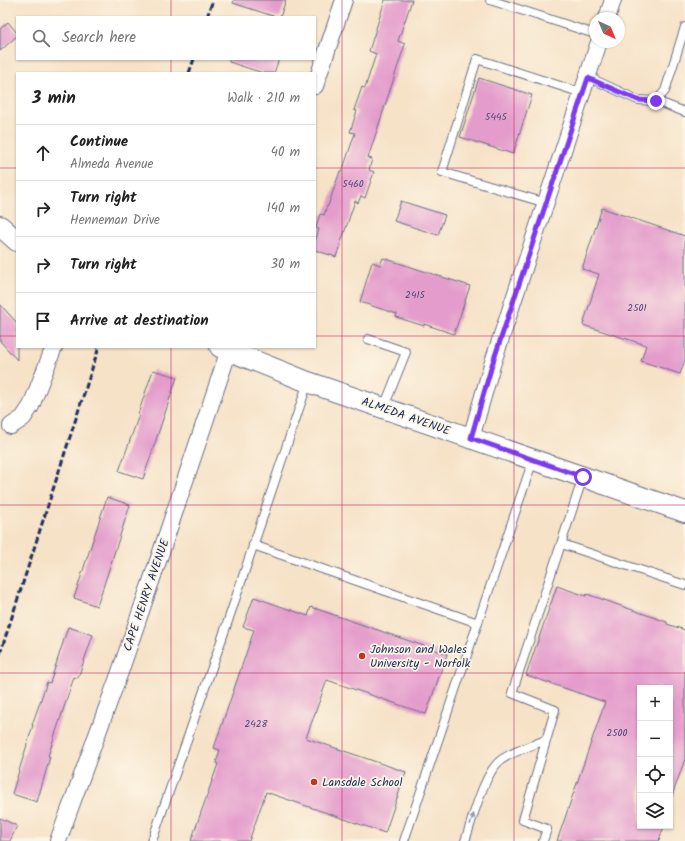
<!DOCTYPE html>
<html lang="en">
<head>
<meta charset="utf-8">
<style>
	:root { --surface:#fff; --page:#f2f2f2; --text:#222; --muted:#767676; --line:#e0e0e0 }
	body { margin:0; font-family:Kalam,sans-serif; background:var(--page); color:var(--text) }
	.controls { position:absolute; right:12px; bottom:12px; display:grid; overflow:hidden; border-radius:0px; box-shadow:0 1px 3px #0004 }
	.controls button { width:36px; height:36px; display:grid; place-items:center; padding:0; border:0; border-bottom:1px solid var(--line); background:var(--surface); color:var(--text); font:20px sans-serif }
	.compass { position:absolute; left:589px; top:12px; width:36px; height:36px; border-radius:50%; background:var(--surface); box-shadow:0 1px 3px #0004; rotate:136deg }
	.stop { position:absolute; width:12px; height:12px; margin:-9px; border:3px solid #7c3aed; border-radius:50%; background:#fff }
	.stop.end { background:#7c3aed; border-color:#fff; box-shadow:0 1px 4px #0008 }
	.list { margin:0; padding:0; list-style:none }
	h2 { display:flex; justify-content:space-between; align-items:center; height:52px; margin:0; padding:0 16px; font-size:17px }
	h2 small { font-size:13px; font-weight:400; color:var(--muted) }
	.list li { display:grid; grid-template-columns:26px 1fr auto; gap:12px; align-items:center; box-sizing:border-box; height:56px; padding:0 16px; border-top:1px solid var(--line) }
	.list b { display:block; font-size:15px; white-space:nowrap }
	.list p { margin:0; font-size:13px; white-space:nowrap; color:var(--muted) }
	.list em { font-size:13px; font-style:normal; color:var(--muted) }
	.icon { flex:none; width:22px; height:22px; fill:none; stroke:currentColor; stroke-width:2; stroke-linecap:round; stroke-linejoin:round }
	.map { position:relative; flex:none; width:685px; height:841px; overflow:hidden }
	.search { position:absolute; background:var(--surface); box-shadow:0 1px 3px #0004; left:16px; top:16px; width:300px; height:44px; display:flex; align-items:center; gap:10px; box-sizing:border-box; padding:0 14px; border-radius:0px; color:var(--muted); font-size:15px }
	.panel { position:absolute; background:var(--surface); box-shadow:0 1px 3px #0004; left:16px; top:72px; width:300px; height:276px; border-radius:0px }
	.map>svg:first-child { display:block }
	.building { fill:#e49ccc }
	.lines { fill:none; stroke-linecap:round; stroke-linejoin:round }
	.service-casing { stroke:#686e83; stroke-width:10 }
	.minor-casing { stroke:#686e83; stroke-width:18 }
	.tertiary-casing { stroke:#686e83; stroke-width:22 }
	.service { stroke:#fff; stroke-width:8 }
	.minor { stroke:#fff; stroke-width:16 }
	.tertiary { stroke:#fff; stroke-width:20 }
	.rail { stroke:#1b2f5e; stroke-width:3; stroke-dasharray:6 3; stroke-linecap:butt }
	.oneway { fill:#8d97ae }
	.route { stroke:#7c3aed; stroke-width:5 }
	.grid { fill:none; stroke:#c2185b; stroke-width:1; stroke-opacity:0.55 }
	.poi-dot { fill:#c8321e; stroke:#fcf5e5; stroke-width:1.5 }
	.labels { text-anchor:middle; stroke-width:3.5; stroke-linejoin:round; paint-order:stroke }
	.number-label { font-size:10px; fill:#4d4a7a }
	.street-label { font-size:12px; fill:#1b2f5e; stroke:#fcf5e5 }
	.poi-label { font-size:12px; fill:#1b2f5e; stroke:#fcf5e5; text-anchor:start }
</style>
</head>
<body>
<div class="map">
<svg width="685" height="841" viewBox="0 0 685 841">
	<rect width="100%" height="100%" fill="#fcf5e5"/>
	<filter id="ink" filterUnits="userSpaceOnUse"><feTurbulence type="fractalNoise" baseFrequency=".025" numOctaves="2"/><feDisplacementMap in="SourceGraphic" scale="8" xChannelSelector="R" yChannelSelector="G"/><feConvolveMatrix kernelMatrix="1 2 1 2 8 2 1 2 1" color-interpolation-filters="sRGB"/></filter>
	<filter id="wash" filterUnits="userSpaceOnUse"><feTurbulence type="fractalNoise" baseFrequency=".012" numOctaves="4" result="noise"/><feDisplacementMap in="SourceGraphic" scale="16" xChannelSelector="R" yChannelSelector="G"/><feGaussianBlur stdDeviation="0.9" result="paint"/><feColorMatrix in="noise" values="0 0 0 0 0 0 0 0 0 0 0 0 0 0 0 0 0 1.4 0 .05"/><feComposite in="paint" operator="in"/></filter>
	<g filter="url(#wash)">
		<rect width="100%" height="100%" fill="#f6e2c7"/>
		<g id="blocks">
			<!-- building -->
			<g class="building">
				<polygon points="234,0 286,0 280,17 276,17 233,3"/>
				<polygon points="385,0 412,0 398,41 405,44 368,158 372,159 369,170 374,172 365,198 361,196 358,203 355,201 336,257 315,250 315,242 319,229 316,228 320,214 324,215 327,206 328,206 340,171 342,172 355,133 350,132 357,111 354,110 362,87 365,88 376,54 369,51"/>
				<polygon points="8,22 17,33 17,36 0,51 0,29"/>
				<polygon points="229,59 279,59 274,73 263,73 229,62"/>
				<polygon points="479,78 532,95 513,154 460,137"/>
				<polygon points="401,201 445,215 438,235 394,221"/>
				<polygon points="602,208 685,236 685,360 680,374 641,361 646,345 583,325 599,274 582,269"/>
				<polygon points="383,258 470,286 454,334 424,324 424,326 396,317 397,314 360,302 372,262 380,265"/>
				<polygon points="0,304 17,323 17,360 0,341"/>
				<polygon points="153,370 177,377 143,479 119,471 139,415 138,414"/>
				<polygon points="107,497 130,505 97,606 74,598"/>
				<polygon points="557,586 586,596 587,594 667,622 667,624 685,630 685,759 672,796 670,795 670,688 640,688 640,826 664,826 659,841 557,841 605,702 526,675"/>
				<polygon points="254,597 308,616 311,607 447,654 426,714 327,680 306,738 406,772 385,833 266,792 249,841 191,841 218,764 216,763 220,750 214,748 254,630 243,627"/>
				<polygon points="68,627 93,635 78,678 74,677 48,756 50,757 37,802 12,794 33,725 32,725 47,682 50,683"/>
				<polygon points="0,818 17,826 10,841 0,841"/>
			</g>
		</g>
	</g>
	<g filter="url(#ink)">
		<use href="#blocks" fill-opacity="0" stroke="#686e83" stroke-width="1"/>
		<g class="lines">
			<defs>
				<g id="service">
					<polyline points="490,0 595,34"/>
					<polyline points="588,77 638,100 656,101 665,91 685,27"/>
					<polyline points="656,101 685,112"/>
					<polyline points="546,203 442,172 477,59 582,93"/>
					<polyline points="368,339 406,352 384,407"/>
					<polyline points="562,544 685,585"/>
					<polyline points="253,545 478,623"/>
					<polyline points="152,841 228,621 308,382"/>
					<polyline points="404,841 533,460"/>
					<path d="M465,841c7,-20 19,-69 36,-81 14,-10 30,-14 45,-20"/>
					<polyline points="543,841 547,829 523,820 555,710 512,693 583,477"/>
				</g>
				<g id="minor">
					<polyline points="607,18 613,0"/>
					<polyline points="315,86 344,0"/>
					<polyline points="11,426 23,418 31,406 54,347"/>
					<polyline points="471,438 492,365 599,42"/>
					<polyline points="58,841 120,672 156,567 230,347"/>
				</g>
				<g id="tertiary">
					<polyline points="0,226 17,241"/>
					<polyline points="220,347 308,382 685,512"/>
				</g>
			</defs>
			<!-- service casing -->
			<use href="#service" class="service-casing"/>
			<!-- minor casing -->
			<use href="#minor" class="minor-casing"/>
			<!-- tertiary casing -->
			<use href="#tertiary" class="tertiary-casing"/>
			<!-- service -->
			<use href="#service" class="service"/>
			<!-- minor -->
			<use href="#minor" class="minor"/>
			<!-- tertiary -->
			<use href="#tertiary" class="tertiary"/>
			<!-- rail -->
			<g class="rail">
				<polyline points="207,17 213,0"/>
				<polyline points="189,73 194,59"/>
				<polyline points="0,654 99,347"/>
			</g>
		</g>
		<!-- one-way arrows -->
		<defs><path id="oneway-solid" d="M-6-.8H1V-3.2L6.5 0L1 3.2V.8H-6Z"/></defs>
		<use class="oneway" href="#oneway-solid" transform="translate(472 819) rotate(-72)"/>
	</g>
	<g class="lines" filter="url(#ink)">
		<!-- route -->
		<polyline class="route" points="583,477 471,438 492,365 588,78 638,100 656,101"/>
	</g>
	<!-- grid -->
	<path class="grid" d="M171,0v17M342,0v841M514,0v841M171,59v14M0,168h17M315,168h370M0,336h17M315,336h370M171,347v494M0,505h685M0,673h685"/>
	<!-- markers -->
	<g class="poi-dot">
		<circle cx="362" cy="656" r="4"/>
		<circle cx="314" cy="782" r="4"/>
	</g>
	<g class="labels">
		<!-- number labels -->
		<g class="number-label">
			<text x="496" y="120">5445</text>
			<text x="353" y="187">5460</text>
			<text x="415" y="298">2415</text>
			<text x="637" y="311">2501</text>
			<text x="256" y="727">2428</text>
			<text x="617" y="736">2500</text>
		</g>
		<!-- street labels -->
		<g class="street-label">
			<text transform="translate(406 416) rotate(19)" y="4">ALMEDA AVENUE</text>
			<text transform="translate(146 595) rotate(-71)" y="4">CAPE HENRY AVENUE</text>
		</g>
		<!-- poi labels -->
		<g class="poi-label">
			<text x="370" y="653">Johnson and Wales<tspan x="370" dy="14">University - Norfolk</tspan></text>
			<text x="322" y="786">Lansdale School</text>
		</g>
	</g>
</svg>
<div class="controls">
<button>+</button>
<button>−</button>
<button><svg class="icon" aria-label="locate" viewBox="0 0 24 24"><circle cx="12" cy="12" r="6"/><path d="M12 2v4M12 18v4M2 12h4M18 12h4"/></svg></button>
<button><svg class="icon" aria-label="layers" viewBox="0 0 24 24"><path d="M12 4l9 5-9 5-9-5zM3 14l9 5 9-5"/></svg></button>
</div>
<svg class="compass" viewBox="-18 -18 36 36"><path d="M0-13l5 13h-10z" fill="#e53935"/><path d="M0 13l5-13h-10z" fill="#767676"/></svg>
<div class="stop" style="left:583px;top:477px"></div>
<div class="stop end" style="left:656px;top:101px"></div>
<div class="search"><svg class="icon" aria-label="search" viewBox="0 0 24 24"><circle cx="10" cy="10" r="6"/><path d="M15 15l6 6"/></svg>Search here</div>
<section class="panel">
<h2>3 min<small>Walk · 210 m</small></h2>
<ul class="list">
<li><svg class="icon" aria-label="ahead" viewBox="0 0 24 24"><path d="M12 20V5M6 11l6-6 6 6"/></svg><div><b>Continue</b><p>Almeda Avenue</p></div><em>40 m</em></li>
<li><svg class="icon" aria-label="right" viewBox="0 0 24 24"><path d="M7 20v-9h11M14 6l5 5-5 5"/></svg><div><b>Turn right</b><p>Henneman Drive</p></div><em>140 m</em></li>
<li><svg class="icon" aria-label="right" viewBox="0 0 24 24"><path d="M7 20v-9h11M14 6l5 5-5 5"/></svg><div><b>Turn right</b></div><em>30 m</em></li>
<li><svg class="icon" aria-label="arrive" viewBox="0 0 24 24"><path d="M6 21V4h12l-3 4 3 4H6"/></svg><div><b>Arrive at destination</b></div></li>
</ul>
</section>
</div>
</body>
</html>
